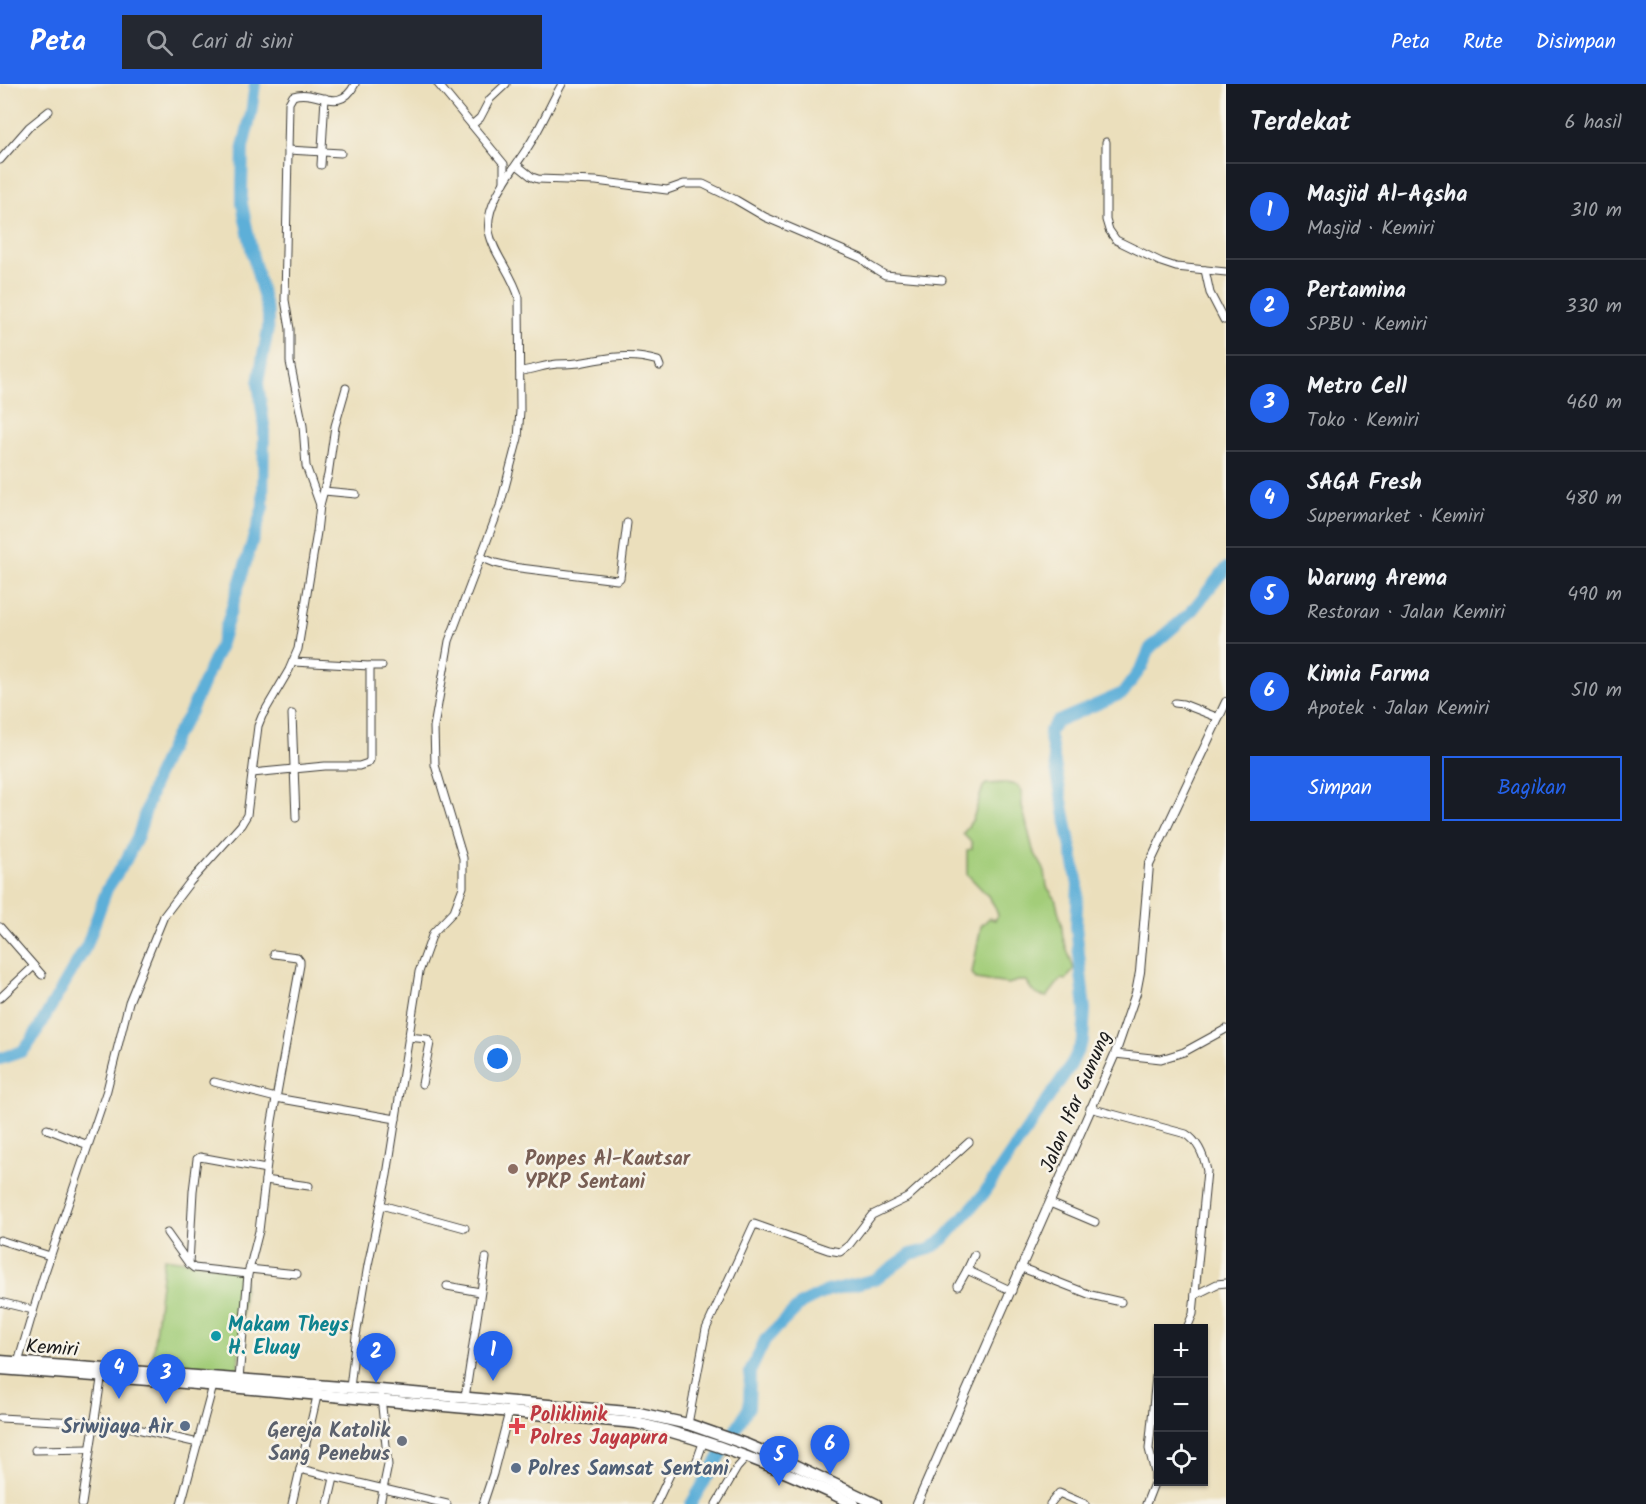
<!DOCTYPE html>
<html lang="id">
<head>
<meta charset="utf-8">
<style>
	:root { --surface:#171b24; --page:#242831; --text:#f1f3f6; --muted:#9ea1a6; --line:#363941; --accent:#2563eb }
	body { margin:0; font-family:Kalam,sans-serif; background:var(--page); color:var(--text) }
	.controls { position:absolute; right:18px; bottom:18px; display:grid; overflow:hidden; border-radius:0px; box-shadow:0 2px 4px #0004 }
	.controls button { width:54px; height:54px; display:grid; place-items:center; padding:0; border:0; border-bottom:2px solid var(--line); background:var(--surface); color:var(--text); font:30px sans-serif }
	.you { position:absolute; left:498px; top:975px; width:21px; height:21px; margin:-15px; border:4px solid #fff; border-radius:50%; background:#1a73e8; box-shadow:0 0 0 9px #1a73e833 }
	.badge { display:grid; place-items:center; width:39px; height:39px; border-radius:50%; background:var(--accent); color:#fff; font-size:20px; font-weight:700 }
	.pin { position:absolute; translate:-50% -50px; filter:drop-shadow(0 2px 3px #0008) }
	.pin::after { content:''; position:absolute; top:32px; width:21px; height:18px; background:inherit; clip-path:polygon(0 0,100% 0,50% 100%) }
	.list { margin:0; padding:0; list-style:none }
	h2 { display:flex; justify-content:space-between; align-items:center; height:78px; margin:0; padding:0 24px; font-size:26px }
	h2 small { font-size:20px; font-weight:400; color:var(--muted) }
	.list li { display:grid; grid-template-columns:39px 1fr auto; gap:18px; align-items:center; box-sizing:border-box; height:96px; padding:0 24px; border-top:2px solid var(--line) }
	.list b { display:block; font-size:22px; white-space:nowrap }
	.list p { margin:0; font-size:20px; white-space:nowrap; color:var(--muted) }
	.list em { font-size:20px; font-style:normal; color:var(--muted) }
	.actions { display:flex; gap:12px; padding:18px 24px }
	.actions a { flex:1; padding:14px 0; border:2px solid var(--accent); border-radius:0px; text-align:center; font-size:21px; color:var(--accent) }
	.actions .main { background:var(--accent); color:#fff }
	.icon { flex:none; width:33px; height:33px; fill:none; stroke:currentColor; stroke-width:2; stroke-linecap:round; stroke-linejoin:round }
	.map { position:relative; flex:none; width:1226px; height:1420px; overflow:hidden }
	header { display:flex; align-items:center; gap:36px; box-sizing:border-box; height:84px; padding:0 30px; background:var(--accent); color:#fff }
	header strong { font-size:28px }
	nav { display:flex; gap:33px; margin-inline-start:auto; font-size:21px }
	.search { width:420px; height:54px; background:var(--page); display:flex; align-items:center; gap:15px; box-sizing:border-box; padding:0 21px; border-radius:0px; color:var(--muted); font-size:22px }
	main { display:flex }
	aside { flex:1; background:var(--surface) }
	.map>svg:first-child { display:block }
	.green { fill:#a3cd79; stroke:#60744a; stroke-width:1.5 }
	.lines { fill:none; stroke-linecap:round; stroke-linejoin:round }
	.river { stroke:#5dafd8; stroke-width:12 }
	.minor-casing { stroke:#3b3934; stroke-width:9 }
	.tertiary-casing { stroke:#3b3934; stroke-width:10 }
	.trunk-casing { stroke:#3b3934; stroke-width:13 }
	.minor { stroke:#fff; stroke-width:7 }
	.tertiary { stroke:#fff; stroke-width:8 }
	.trunk { stroke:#fff; stroke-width:10 }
	.education-dot { fill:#8d6e63; stroke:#f7f3e8; stroke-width:2 }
	.culture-dot { fill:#0f9aa8; stroke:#f7f3e8; stroke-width:2 }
	.service-dot { fill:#5c6f8a; stroke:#f7f3e8; stroke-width:2 }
	.health-dot { fill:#e0444e; stroke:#f7f3e8; stroke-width:2 }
	.worship-dot { fill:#6b7280; stroke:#f7f3e8; stroke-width:2 }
	.labels { text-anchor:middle; stroke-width:5; stroke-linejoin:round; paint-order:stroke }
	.street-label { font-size:20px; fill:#1c1c1c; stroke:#f7f3e8 }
	.education-label { font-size:20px; font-weight:bold; fill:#785e54; stroke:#f7f3e8; text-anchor:start }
	.culture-label { font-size:20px; font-weight:bold; fill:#0d838f; stroke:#f7f3e8; text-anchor:start }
	.health-label { font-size:20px; font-weight:bold; fill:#be3a42; stroke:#f7f3e8; text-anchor:start }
	.service-label { font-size:20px; font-weight:bold; fill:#4e5e75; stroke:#f7f3e8; text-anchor:end }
	.worship-label { font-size:20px; font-weight:bold; fill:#5b616d; stroke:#f7f3e8; text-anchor:end }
</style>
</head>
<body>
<header>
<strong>Peta</strong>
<div class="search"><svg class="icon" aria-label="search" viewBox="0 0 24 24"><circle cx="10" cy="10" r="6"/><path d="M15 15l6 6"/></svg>Cari di sini</div>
<nav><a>Peta</a><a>Rute</a><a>Disimpan</a></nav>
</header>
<main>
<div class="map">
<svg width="1226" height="1420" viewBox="0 0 1226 1420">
	<rect width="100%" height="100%" fill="#f7f3e8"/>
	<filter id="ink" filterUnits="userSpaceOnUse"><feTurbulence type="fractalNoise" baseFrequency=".0167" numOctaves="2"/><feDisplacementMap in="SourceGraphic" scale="12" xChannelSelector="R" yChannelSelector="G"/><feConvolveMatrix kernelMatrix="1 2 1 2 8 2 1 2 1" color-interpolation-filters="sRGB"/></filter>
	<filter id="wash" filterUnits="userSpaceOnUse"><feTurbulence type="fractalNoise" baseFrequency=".008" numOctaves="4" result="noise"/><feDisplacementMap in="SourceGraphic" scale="24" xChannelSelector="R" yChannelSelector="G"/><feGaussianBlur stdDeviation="1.35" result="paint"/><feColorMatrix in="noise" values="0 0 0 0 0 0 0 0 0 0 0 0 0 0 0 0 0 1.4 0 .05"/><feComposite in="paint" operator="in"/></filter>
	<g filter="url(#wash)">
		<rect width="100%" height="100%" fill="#ebdfbc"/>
		<!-- green -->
		<g class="green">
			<path d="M1005,699l12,2 5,7v14l11,44 12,21 2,16 8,11 6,23 2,17 11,31 -8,11 -5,-1 -14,18c-11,-1 -16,-5 -20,-16h-9l-10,3 -32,-5 -4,-6 9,-47 8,-8 6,2 3,-5 -4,-10 -6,-9 -21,-22v-24l5,-1v-6l-9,-9 10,-15 10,-32 3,-3z"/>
			<polygon points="164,1174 245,1185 238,1286 151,1284"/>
		</g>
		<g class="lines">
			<!-- river -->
			<g class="river">
				<polyline points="0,975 23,967 31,957 87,861 107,805 126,776 138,752 156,693 175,653 190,629 220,562 263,423 264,341 258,299 268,245 268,230 253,173 242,120 242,105 243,63 251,30 255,0"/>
				<polyline points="691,1420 749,1323 750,1288 765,1256 801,1220 827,1207 876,1195 911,1170 930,1165 944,1155 982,1112 1071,981 1083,956 1085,926 1076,842 1078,801 1049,648 1056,638 1123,609 1142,583 1150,564 1190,529 1226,484"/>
			</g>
		</g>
	</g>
	<g filter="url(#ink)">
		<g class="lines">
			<defs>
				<g id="minor">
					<polyline points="438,0 504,80 504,99"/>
					<polyline points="472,41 480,34 490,15 506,0"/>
					<polyline points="1106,58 1106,136 1109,146 1116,156 1161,178 1176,183 1226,188"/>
					<polyline points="288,66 341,69"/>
					<polyline points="0,76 29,43 49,27"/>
					<polyline points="321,81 325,14"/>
					<polyline points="517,81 532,93 538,95 596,97 667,106 684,100 703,100 736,116 765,133 861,174 870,182 885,191 942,196"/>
					<polyline points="1205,186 1210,209 1224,236"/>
					<path d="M520,287c13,-1 24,-6 37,-7 9,0 18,0 27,-2 26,-5 48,-9 74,-1l2,5"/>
					<polyline points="324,407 356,410"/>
					<polyline points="320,421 328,391 335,342 346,304"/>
					<polyline points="480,473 495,479 512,483 617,496 620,494 627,439"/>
					<polyline points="370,582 382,582"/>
					<polyline points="1175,619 1183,620 1219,634"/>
					<polyline points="292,630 296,734"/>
					<polyline points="252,689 325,682 359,682 368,679 370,676 370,582 293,578"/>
					<polyline points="0,843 42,891"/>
					<polyline points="0,914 33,883"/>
					<polyline points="408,953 427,955 430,959 422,1000"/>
					<polyline points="1115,970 1161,975 1184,968 1226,945"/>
					<polyline points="214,998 276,1014 396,1035"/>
					<path d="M1090,1024l96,26c13,8 18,22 21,37l-14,143 -6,14"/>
					<polyline points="47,1045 88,1061"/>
					<polyline points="265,1096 309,1102"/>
					<polyline points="1050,1119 1095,1138"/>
					<polyline points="381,1121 465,1144"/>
					<polyline points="167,1149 189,1180 194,1184 248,1190"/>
					<polyline points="0,1156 50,1172"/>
					<polyline points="189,1180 193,1107 197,1075 200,1073 266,1085"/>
					<polyline points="1022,1184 1091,1211 1121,1218"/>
					<polyline points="249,1185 297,1190"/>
					<polyline points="967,1186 974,1171"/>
					<polyline points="447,1202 480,1208"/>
					<polyline points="958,1202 967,1186 1012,1207"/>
					<polyline points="1195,1211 1217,1200 1226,1199"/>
					<polyline points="0,1218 33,1226"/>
					<path d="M17,1282l26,-88 64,-188 22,-88 35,-86 26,-34 51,-57 6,-10 11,-89 4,-10 27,-46 9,-21 19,-117 3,-27 -14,-39 -3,-40 -13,-64v-33l-5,-29 4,-197 4,-7c24,-8 46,20 62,-12"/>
					<polyline points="239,1295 248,1190 259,1147 272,1037 300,881 300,877 297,873 274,870"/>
					<path d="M350,1304l6,-52 12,-71 19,-90 32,-203 14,-39 21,-22 9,-24v-29l-28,-93 -1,-38 15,-86 51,-135 18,-68 2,-27 -1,-113c-6,-24 -26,-44 -30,-67 -5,-31 31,-68 45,-94 10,-17 18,-36 28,-53"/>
					<polyline points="465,1314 486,1174"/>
					<polyline points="0,1334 94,1339 133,1344 198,1359"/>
					<polyline points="688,1340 706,1245 754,1140 828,1166 840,1168 849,1161 872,1131 907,1114 969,1058"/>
					<polyline points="35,1366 90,1365"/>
					<polyline points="300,1385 447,1420"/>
					<polyline points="82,1420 102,1289"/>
					<polyline points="181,1420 214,1298"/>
					<polyline points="292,1420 318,1308"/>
					<polyline points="328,1420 334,1394"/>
					<polyline points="380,1420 388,1381 381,1313"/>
					<polyline points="483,1420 493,1390 510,1324"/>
					<polyline points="656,1420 672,1386 696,1379 704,1356"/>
					<polyline points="716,1420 737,1384 747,1373"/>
					<polyline points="1050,1420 1059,1409 1085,1420"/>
					<polyline points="1146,1420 1155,1397 1155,1389 1149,1365 1158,1272"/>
				</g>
				<polyline id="tertiary" points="917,1420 1115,970 1136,909 1140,888 1149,781 1226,618"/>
				<g id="trunk">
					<polyline points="0,1277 380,1306 639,1329 688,1340 748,1361 784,1376 876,1420"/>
					<path d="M0,1285l162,12 474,42c77,17 148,47 218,81"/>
				</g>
			</defs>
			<!-- minor casing -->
			<use href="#minor" class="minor-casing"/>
			<!-- tertiary casing -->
			<use href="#tertiary" class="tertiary-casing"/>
			<!-- trunk casing -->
			<use href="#trunk" class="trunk-casing"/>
			<!-- minor -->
			<use href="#minor" class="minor"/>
			<!-- tertiary -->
			<use href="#tertiary" class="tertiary"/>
			<!-- trunk -->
			<use href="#trunk" class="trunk"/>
		</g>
	</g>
	<!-- markers -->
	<circle class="education-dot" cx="513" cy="1085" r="6"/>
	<circle class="culture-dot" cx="216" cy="1252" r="6"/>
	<g class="service-dot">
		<circle cx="185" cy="1342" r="6"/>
		<circle cx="516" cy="1384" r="6"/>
	</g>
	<path class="health-dot" d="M514 1333h6v6h6v6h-6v6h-6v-6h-6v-6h6z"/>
	<circle class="worship-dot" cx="402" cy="1357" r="6"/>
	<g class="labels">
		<!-- street labels -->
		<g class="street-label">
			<text transform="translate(1075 1017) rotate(-67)" y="7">Jalan Ifar Gunung</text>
			<text transform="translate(52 1263) rotate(4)" y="7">Kemiri</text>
		</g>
		<!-- education labels -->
		<g class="education-label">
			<text x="525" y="1081">Ponpes Al-Kautsar<tspan x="525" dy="23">YPKP Sentani</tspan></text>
		</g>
		<!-- culture labels -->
		<g class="culture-label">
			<text x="228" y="1247">Makam Theys<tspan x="228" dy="23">H. Eluay</tspan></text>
		</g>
		<!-- health labels -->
		<g class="health-label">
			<text x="530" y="1337">Poliklinik<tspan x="530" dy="23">Polres Jayapura</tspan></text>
		</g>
		<!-- service labels -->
		<g class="service-label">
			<text x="173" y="1349">Sriwijaya Air</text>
			<text x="528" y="1391" text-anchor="start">Polres Samsat Sentani</text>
		</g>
		<!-- worship labels -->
		<g class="worship-label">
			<text x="390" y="1353">Gereja Katolik<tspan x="390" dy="23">Sang Penebus</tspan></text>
		</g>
	</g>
</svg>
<div class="controls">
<button>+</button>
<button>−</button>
<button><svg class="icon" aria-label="locate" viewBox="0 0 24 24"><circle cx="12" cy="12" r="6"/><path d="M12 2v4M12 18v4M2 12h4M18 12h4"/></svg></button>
</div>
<div class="you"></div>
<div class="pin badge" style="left:493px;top:1297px">1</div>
<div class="pin badge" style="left:376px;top:1299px">2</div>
<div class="pin badge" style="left:166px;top:1320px">3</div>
<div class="pin badge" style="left:119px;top:1315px">4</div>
<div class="pin badge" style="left:779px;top:1402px">5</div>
<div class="pin badge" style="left:830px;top:1391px">6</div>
</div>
<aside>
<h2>Terdekat<small>6 hasil</small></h2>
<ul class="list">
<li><span class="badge">1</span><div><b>Masjid Al-Aqsha</b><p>Masjid · Kemiri</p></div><em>310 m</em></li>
<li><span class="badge">2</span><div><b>Pertamina</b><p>SPBU · Kemiri</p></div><em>330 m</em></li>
<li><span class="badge">3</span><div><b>Metro Cell</b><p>Toko · Kemiri</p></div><em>460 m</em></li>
<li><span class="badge">4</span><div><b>SAGA Fresh</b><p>Supermarket · Kemiri</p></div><em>480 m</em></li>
<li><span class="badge">5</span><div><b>Warung Arema</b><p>Restoran · Jalan Kemiri</p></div><em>490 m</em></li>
<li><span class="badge">6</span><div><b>Kimia Farma</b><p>Apotek · Jalan Kemiri</p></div><em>510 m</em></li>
</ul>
<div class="actions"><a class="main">Simpan</a><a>Bagikan</a></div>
</aside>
</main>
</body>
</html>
